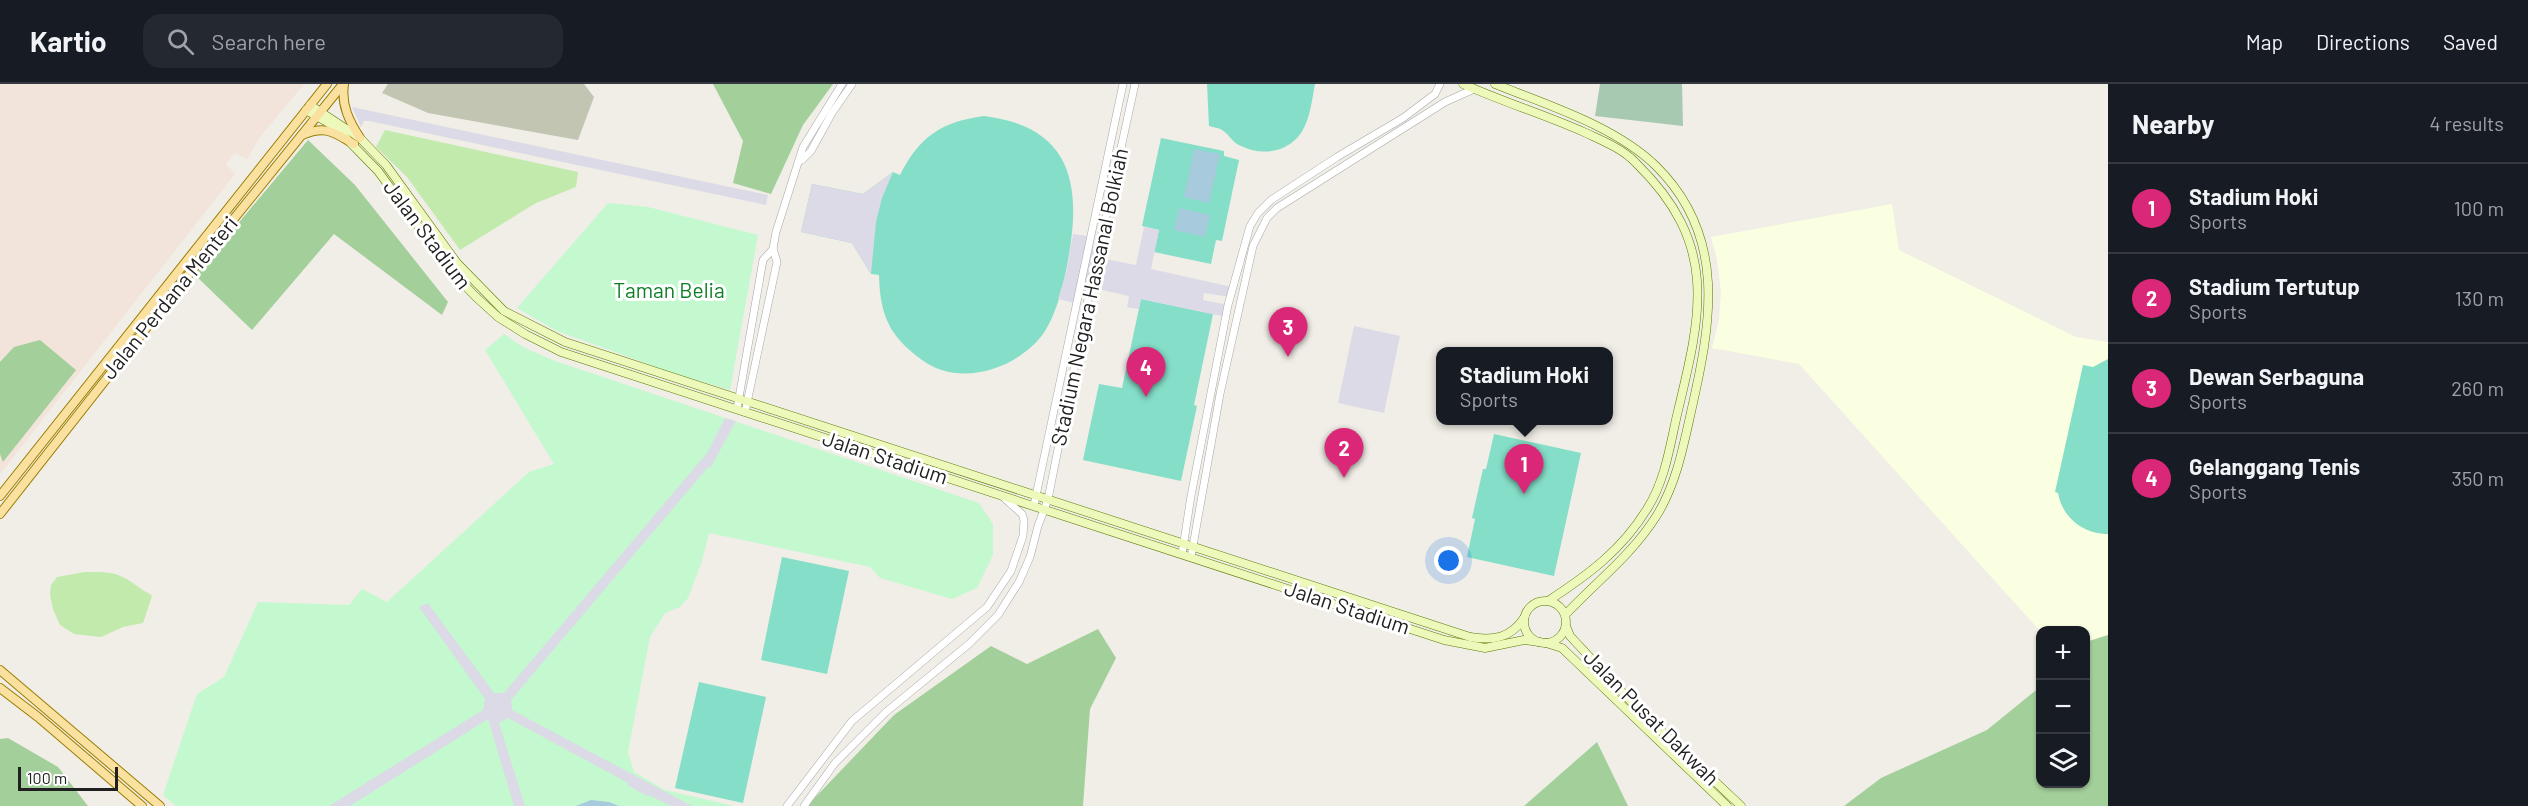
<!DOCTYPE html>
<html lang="en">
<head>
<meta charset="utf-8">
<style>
	:root { --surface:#171b24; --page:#242831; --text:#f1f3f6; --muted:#9ea1a6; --line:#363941; --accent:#db2777 }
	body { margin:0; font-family:Barlow,sans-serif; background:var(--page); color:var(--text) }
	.controls { position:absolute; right:18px; bottom:18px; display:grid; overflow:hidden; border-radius:12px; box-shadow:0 2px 4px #0004 }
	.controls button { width:54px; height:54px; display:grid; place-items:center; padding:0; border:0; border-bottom:2px solid var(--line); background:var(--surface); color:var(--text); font:30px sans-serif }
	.scale { position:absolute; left:18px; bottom:15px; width:100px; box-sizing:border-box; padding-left:6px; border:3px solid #202020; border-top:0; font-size:16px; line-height:21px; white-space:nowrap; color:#202020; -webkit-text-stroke:4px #fff; paint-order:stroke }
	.you { position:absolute; left:1449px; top:477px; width:21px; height:21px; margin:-15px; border:4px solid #fff; border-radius:50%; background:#1a73e8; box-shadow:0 0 0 9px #1a73e833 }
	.badge { display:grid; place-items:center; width:39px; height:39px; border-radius:50%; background:var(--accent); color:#fff; font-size:20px; font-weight:700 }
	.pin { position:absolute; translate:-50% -50px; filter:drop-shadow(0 2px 3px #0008) }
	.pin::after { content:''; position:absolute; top:32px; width:21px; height:18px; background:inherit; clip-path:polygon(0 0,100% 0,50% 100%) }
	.popup { position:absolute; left:1436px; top:263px; width:177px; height:78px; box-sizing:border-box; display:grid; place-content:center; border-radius:12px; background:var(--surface); filter:drop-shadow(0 2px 4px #0005); font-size:20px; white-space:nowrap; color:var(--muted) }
	.popup b { font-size:22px; color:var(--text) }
	.popup::after { content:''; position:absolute; left:50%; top:100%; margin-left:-12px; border:12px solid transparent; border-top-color:var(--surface) }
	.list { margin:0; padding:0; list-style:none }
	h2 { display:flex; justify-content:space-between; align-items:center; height:78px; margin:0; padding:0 24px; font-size:26px }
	h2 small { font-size:20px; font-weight:400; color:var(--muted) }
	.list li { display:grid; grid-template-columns:39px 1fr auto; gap:18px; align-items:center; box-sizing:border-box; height:90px; padding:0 24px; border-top:2px solid var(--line) }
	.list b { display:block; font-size:22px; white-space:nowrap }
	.list p { margin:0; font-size:20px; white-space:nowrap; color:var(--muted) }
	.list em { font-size:20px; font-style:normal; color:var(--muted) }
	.icon { flex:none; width:33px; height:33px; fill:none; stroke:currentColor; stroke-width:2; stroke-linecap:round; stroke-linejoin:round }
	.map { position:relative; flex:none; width:2108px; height:722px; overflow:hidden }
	header { display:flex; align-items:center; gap:36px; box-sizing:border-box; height:84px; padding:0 30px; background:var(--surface); border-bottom:2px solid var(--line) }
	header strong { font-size:28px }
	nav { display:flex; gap:33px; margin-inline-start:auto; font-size:21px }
	.search { width:420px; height:54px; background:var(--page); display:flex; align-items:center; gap:15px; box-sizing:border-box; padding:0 21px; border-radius:18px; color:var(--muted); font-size:22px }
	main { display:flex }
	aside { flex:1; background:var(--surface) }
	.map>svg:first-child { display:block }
	.education { fill:#fbffe1 }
	.military { fill:#f2e4da }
	.construction { fill:#c2c5b2 }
	.grass { fill:#c2eaad }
	.forest { fill:#a3cf9b }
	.cemetery { fill:#a8c9b1 }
	.park { fill:#c4f9d0 }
	.pitch { fill:#85dec8 }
	.plaza { fill:#dcdae6 }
	.water { fill:#a7cadd }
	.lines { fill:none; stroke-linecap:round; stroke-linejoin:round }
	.tertiary-casing { stroke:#a7a7a7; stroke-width:8 }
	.secondary-casing { stroke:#5c7806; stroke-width:9 }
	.primary-casing { stroke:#9a7d01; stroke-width:10 }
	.tertiary { stroke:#fff; stroke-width:7 }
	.secondary { stroke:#edf9bb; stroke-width:8 }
	.primary { stroke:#fbe1a0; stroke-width:8 }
	.labels { text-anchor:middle; stroke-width:6; stroke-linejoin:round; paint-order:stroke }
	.street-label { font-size:21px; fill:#202020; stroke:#fff }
	.park-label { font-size:21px; fill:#0d7f26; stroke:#fff }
</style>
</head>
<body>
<header>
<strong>Kartio</strong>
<div class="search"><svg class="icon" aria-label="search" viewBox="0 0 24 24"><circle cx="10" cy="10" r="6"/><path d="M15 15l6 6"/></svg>Search here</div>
<nav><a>Map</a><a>Directions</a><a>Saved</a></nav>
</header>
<main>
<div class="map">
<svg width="2108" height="722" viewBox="0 0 2108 722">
	<rect width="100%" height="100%" fill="#f0eee6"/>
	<!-- education -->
	<polygon class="education" points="1892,120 1899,166 2076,253 2108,258 2108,551 2086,558 2086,546 2040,547 1799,280 1712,264 1719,235 1721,208 1717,175 1711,153"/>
	<!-- military -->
	<polygon class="military" points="0,0 304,0 260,53 247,75 234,69 226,80 235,90 0,390"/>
	<!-- construction -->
	<polygon class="construction" points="388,0 584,0 594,13 578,56 428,29 382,9"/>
	<!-- grass -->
	<g class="grass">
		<polygon points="385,46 578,88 576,103 536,119 460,166 407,93 376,63"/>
		<path d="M85,488c28,0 33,0 55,16 5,4 8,4 12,8l-9,27 -20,4 -22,10 -27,-3 -14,-9 -7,-16 -3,-14 1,-10 6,-8z"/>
	</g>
	<!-- forest -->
	<g class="forest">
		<polygon points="713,0 833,0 803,41 771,110 733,99 743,57"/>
		<polygon points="308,56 355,101 448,218 442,231 334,150 252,246 195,191"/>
		<polygon points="40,256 76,286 3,378 0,370 0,278 14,263"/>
		<polygon points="1098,545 1116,574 1090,625 1083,722 807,722 894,631 991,562 1027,580"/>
		<polygon points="2108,551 2108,722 1844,722 1881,694 1987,646 2040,603 2040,700 2086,700 2086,558"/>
		<polygon points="8,654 58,683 88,722 0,722 0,655"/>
		<polygon points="1597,658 1628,722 1524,722"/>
	</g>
	<!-- cemetery -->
	<polygon class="cemetery" points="1600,0 1682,0 1683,42 1595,32"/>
	<!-- park -->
	<g class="park">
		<polygon points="608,119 648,123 758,151 730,306 673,289 557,247 517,224"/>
		<polygon points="504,250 523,263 555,277 979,419 993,440 993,471 977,504 952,515 880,494 870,483 709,449 702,477 688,514 680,523 665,529 650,553 628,668 634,688 665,706 734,722 176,722 163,711 197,610 224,593 258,518 349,521 362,505 387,518 529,388 554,380 485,266"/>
	</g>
	<!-- pitch -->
	<g class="pitch">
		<path d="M1207,0h108c-3,15 -5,36 -14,49 -15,21 -41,23 -62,12 -7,-3 -10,-11 -17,-15 -3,-2 -9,-3 -13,-4z"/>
		<path d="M984,32c88,11 98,69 84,144 -4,23 -11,54 -25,74 -26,35 -83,54 -121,26 -33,-24 -42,-45 -43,-85l-8,-1 -19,-31 -51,-11 11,-48 51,10 30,-22 7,3c20,-39 41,-53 84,-59z"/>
		<polygon points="1161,54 1224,67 1224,72 1239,76 1222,157 1216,156 1211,180 1154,168 1159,146 1142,142"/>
		<polygon points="1141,215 1213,230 1194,321 1197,322 1181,397 1083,376 1099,300 1122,304"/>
		<path d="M2108,275v175c-25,0 -46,-17 -50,-41l-3,-1 28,-127 10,2z"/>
		<polygon points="1494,350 1581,369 1554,492 1467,473 1475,435 1472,434 1483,385 1486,385"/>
		<polygon points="782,473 849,487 827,590 761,576"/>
		<polygon points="699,598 766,613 743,719 675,704"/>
	</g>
	<!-- plaza -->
	<g class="plaza">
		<polygon points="352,23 768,111 766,121 369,37 364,37 361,43"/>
		<polygon points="893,88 882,114 876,138 871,190 852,159 801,148 812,100 863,110"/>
		<polygon points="1144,143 1159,146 1151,185 1232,203 1230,213 1204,209 1203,216 1228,221 1226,233 1141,215 1139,225 1127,223 1129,212 1093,204 1074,219 1058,215 1066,189 1073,150 1087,152 1100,174 1136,181"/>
		<polygon points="1354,242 1400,252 1384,329 1338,319"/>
		<polygon points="725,334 736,337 710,385 709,382 511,616 512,626 692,722 671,722 649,711 647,712 627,701 628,699 508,634 499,639 525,722 514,722 488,635 350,722 329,722 483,626 485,615 419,523 428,519 494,609 504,609 707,369"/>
	</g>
	<!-- water -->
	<g class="water">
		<polygon points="1194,65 1220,70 1209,119 1184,113"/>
		<polygon points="1179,124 1210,131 1205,153 1174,146"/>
		<polygon points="591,716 609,718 619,722 576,722"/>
	</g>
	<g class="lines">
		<defs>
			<g id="tertiary">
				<polyline points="802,76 811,67 832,29 852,0"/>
				<polyline points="737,325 763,176 773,165"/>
				<polyline points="745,328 777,178 773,165 776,148 803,63 842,0"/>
				<polyline points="1034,421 1123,0"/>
				<polyline points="1182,470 1191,412 1228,221 1250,142 1258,129 1271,116 1337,73 1403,34 1435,10 1440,0"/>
				<polyline points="1191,473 1220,310 1253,162 1267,134 1277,124 1445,18 1474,5"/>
				<polyline points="787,722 852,637 987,523 1011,487 1023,452 1024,436 1022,430 1003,413"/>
				<polyline points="804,722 835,679 886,628 969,560 998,531 1019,498 1030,473 1038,442 1048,415 1089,210 1135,0"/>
			</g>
			<g id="secondary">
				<path d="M1463,0c40,18 83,31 123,49 17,8 37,16 50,30 83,81 66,149 41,252 -7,31 -12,66 -30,94 -25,41 -59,66 -99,92"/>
				<path d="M1495,0c52,21 120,42 161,82 72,71 55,158 35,246 -8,36 -15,72 -34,103 -25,40 -60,66 -92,100"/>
				<path d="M310,21l50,33 26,27 71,98 47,48 61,31 905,295c23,4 41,1 54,-19"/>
				<polyline points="306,26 334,42 378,87 450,186 476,213 498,233 525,250 561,268 1444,556 1485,564 1524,556 1540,558"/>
				<circle cx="1545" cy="538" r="21"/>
				<polyline points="1566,542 1570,552 1638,625 1741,722"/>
				<polyline points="1546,559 1562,564 1727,722"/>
			</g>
			<g id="primary">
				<path d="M344,0c-3,21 5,37 16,54"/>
				<path d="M302,51c24,-10 31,-3 52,9"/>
				<polyline points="0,412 327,0"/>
				<polyline points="0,430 181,200 343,0"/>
				<polyline points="0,586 160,722"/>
				<polyline points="0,604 38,633 142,722"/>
			</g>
		</defs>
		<!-- tertiary casing -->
		<use href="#tertiary" class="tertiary-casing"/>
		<!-- secondary casing -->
		<use href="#secondary" class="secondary-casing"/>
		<!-- primary casing -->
		<use href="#primary" class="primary-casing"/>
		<!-- tertiary -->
		<use href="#tertiary" class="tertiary"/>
		<!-- secondary -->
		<use href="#secondary" class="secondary"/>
		<!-- primary -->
		<use href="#primary" class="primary"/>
	</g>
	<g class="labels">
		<!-- street labels -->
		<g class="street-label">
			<text transform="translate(427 151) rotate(53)" y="7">Jalan Stadium</text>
			<text transform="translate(1090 213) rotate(-78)" y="7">Stadium Negara Hassanal Bolkiah</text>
			<text transform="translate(170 214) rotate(-51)" y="7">Jalan Perdana Menteri</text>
			<text transform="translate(885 374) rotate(18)" y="7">Jalan Stadium</text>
			<text transform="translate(1347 524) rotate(18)" y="7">Jalan Stadium</text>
			<text transform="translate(1651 634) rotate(45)" y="7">Jalan Pusat Dakwah</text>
		</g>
		<!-- park labels -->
		<g class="park-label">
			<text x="669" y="214">Taman Belia</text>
		</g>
	</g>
</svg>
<div class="controls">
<button>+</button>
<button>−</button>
<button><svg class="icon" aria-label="layers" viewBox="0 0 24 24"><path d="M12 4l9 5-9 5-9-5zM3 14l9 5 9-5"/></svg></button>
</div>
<div class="scale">100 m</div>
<div class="you"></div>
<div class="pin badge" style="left:1524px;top:410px">1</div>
<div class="popup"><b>Stadium Hoki</b>Sports</div>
<div class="pin badge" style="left:1344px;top:394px">2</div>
<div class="pin badge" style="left:1288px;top:273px">3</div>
<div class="pin badge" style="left:1146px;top:313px">4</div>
</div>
<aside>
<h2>Nearby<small>4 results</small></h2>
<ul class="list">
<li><span class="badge">1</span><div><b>Stadium Hoki</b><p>Sports</p></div><em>100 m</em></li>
<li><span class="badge">2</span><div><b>Stadium Tertutup</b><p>Sports</p></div><em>130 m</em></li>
<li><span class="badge">3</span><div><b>Dewan Serbaguna</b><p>Sports</p></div><em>260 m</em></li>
<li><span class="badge">4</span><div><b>Gelanggang Tenis</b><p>Sports</p></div><em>350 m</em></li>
</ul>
</aside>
</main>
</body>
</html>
